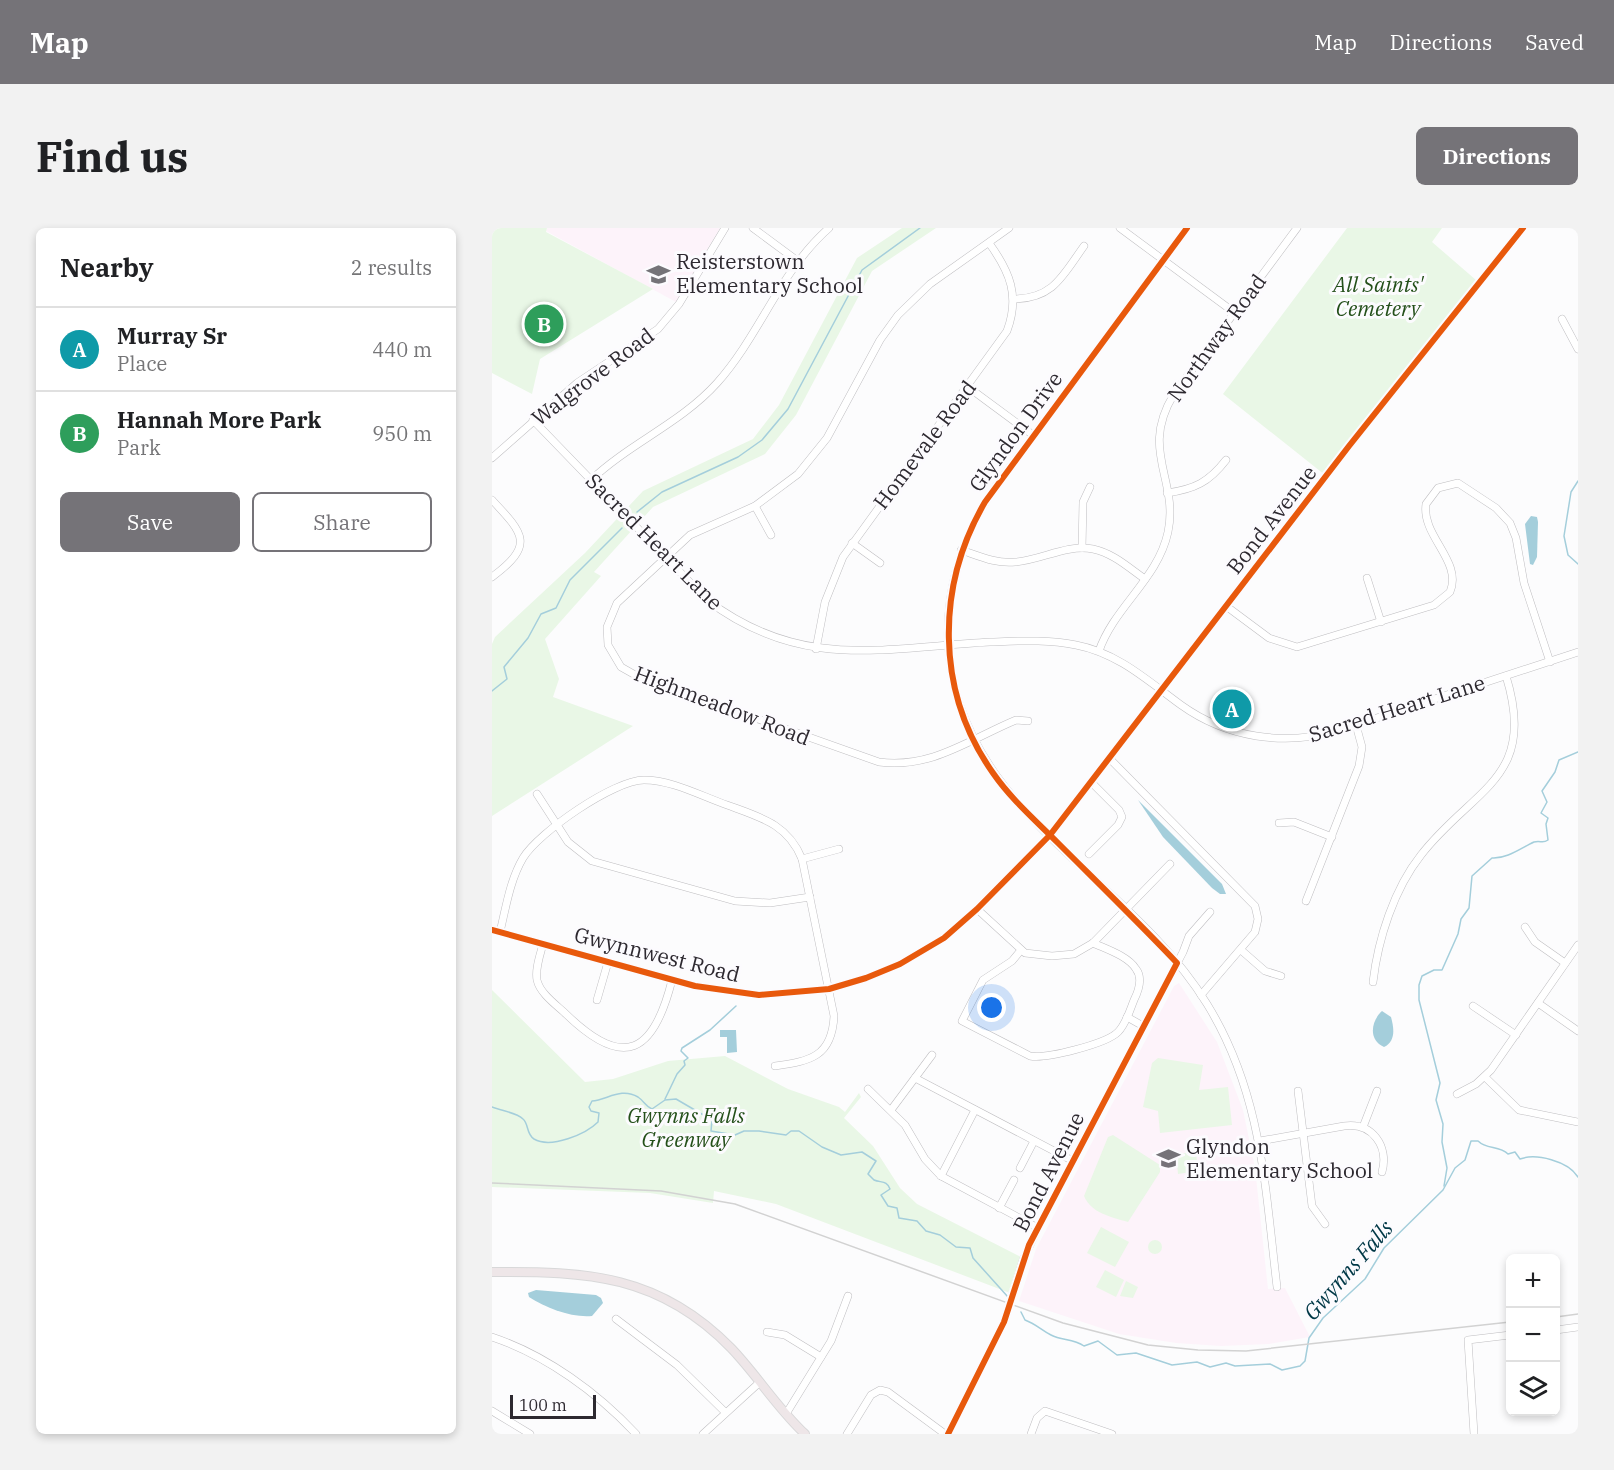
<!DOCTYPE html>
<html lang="en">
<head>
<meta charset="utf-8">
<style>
	:root { --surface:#fff; --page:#f2f2f2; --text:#202124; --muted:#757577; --line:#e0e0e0; --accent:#757378 }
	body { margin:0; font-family:"IBM Plex Serif",serif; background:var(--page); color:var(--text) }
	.controls { position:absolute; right:18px; bottom:18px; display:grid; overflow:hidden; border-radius:9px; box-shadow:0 3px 9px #0003 }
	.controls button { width:54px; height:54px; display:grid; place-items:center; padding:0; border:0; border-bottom:2px solid var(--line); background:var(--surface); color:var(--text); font:30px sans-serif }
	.scale { position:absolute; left:18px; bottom:15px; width:86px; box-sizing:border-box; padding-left:6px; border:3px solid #2d2930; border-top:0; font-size:16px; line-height:21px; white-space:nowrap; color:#2d2930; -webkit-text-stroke:4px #fcfbfe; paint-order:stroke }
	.you { position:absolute; left:500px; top:780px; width:21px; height:21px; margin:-15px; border:4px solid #fff; border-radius:50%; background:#1a73e8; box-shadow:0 0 0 9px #1a73e833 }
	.badge { display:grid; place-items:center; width:39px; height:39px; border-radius:50%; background:var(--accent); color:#fff; font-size:20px; font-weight:700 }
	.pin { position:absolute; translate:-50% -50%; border:3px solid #fff; box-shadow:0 2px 6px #0006 }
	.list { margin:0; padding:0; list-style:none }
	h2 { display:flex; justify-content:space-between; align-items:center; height:78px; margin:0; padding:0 24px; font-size:26px }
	h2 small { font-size:20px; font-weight:400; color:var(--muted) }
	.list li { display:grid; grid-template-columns:39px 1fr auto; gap:18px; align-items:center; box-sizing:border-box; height:84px; padding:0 24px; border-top:2px solid var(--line) }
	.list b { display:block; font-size:22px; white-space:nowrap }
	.list p { margin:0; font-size:20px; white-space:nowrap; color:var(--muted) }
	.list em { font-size:20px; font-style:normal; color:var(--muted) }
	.actions { display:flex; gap:12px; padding:18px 24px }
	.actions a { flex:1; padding:14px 0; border:2px solid var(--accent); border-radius:9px; text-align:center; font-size:21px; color:var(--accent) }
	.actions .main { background:var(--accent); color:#fff }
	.icon { flex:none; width:33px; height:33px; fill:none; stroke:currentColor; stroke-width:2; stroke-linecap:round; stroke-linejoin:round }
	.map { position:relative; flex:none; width:1086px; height:1206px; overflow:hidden; border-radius:9px }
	header { display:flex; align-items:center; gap:36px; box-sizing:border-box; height:84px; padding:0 30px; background:var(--accent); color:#fff }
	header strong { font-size:28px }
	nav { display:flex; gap:33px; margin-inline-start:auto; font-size:21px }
	.intro { display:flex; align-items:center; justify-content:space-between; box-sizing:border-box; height:144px; padding:0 36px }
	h1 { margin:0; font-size:42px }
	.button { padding:15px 27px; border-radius:9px; background:var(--accent); color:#fff; font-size:21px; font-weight:700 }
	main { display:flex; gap:36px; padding:0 36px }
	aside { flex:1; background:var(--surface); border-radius:9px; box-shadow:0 3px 9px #0003 }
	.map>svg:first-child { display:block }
	.education { fill:#fdf3fa }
	.green { fill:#e9f7e6 }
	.water { fill:#a4cedb }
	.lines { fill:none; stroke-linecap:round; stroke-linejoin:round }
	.stream { stroke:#a4cedb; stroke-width:1.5 }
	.minor-casing { stroke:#bfbec1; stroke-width:8 }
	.major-casing { stroke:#d8d8d9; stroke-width:10 }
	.minor { stroke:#fff; stroke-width:7 }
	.major { stroke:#eee6e8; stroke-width:8 }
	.rail { stroke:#d2d2d2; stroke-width:1.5 }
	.cycleway-casing { stroke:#fcfbfe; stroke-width:10 }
	.cycleway { stroke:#e8590c; stroke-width:6 }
	.labels { text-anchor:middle; stroke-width:6; stroke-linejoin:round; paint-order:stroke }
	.poi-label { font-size:21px; fill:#2d2930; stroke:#fcfbfe; text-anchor:start }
	.park-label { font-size:21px; font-style:italic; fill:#24501a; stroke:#fcfbfe }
	.street-label { font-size:21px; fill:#2d2930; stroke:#fcfbfe }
	.water-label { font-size:22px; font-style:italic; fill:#003846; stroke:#fcfbfe }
</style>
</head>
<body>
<header>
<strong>Map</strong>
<nav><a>Map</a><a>Directions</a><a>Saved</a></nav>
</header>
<div class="intro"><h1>Find us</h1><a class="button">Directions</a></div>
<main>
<aside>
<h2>Nearby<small>2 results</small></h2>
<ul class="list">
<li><span class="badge" style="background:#0f9aa8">A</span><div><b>Murray Sr</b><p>Place</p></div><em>440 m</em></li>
<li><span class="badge" style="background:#2e9e5b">B</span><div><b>Hannah More Park</b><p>Park</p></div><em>950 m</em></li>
</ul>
<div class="actions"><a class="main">Save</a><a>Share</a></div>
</aside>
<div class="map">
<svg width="1086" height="1206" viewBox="0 0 1086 1206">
	<rect width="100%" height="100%" fill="#fcfcfd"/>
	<!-- education -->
	<g class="education">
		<polygon points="55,0 228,0 184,74 54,3"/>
		<polygon points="687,755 725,814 751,882 763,940 776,1061 793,1060 818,1109 777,1116 729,1118 684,1115 627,1106 527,1073 544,1021 682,758"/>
	</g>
	<!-- green -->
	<g class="green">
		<polygon points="0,0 55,0 54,4 161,61 48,131 40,166 0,145"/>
		<polygon points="410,0 444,0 380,43 304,187 273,226 161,279 102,344 109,348 53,411 67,451 61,469 141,498 0,588 0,416 3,409 93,325 151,263 261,211 287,177 365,30"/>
		<polygon points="855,0 950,0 940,14 984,52 833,247 731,166"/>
		<polygon points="0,762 93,854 121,851 176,833 233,828 296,861 347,879 353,884 367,865 369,869 352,890 381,918 408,960 425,976 529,1029 518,1065 284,976 222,963 221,975 158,965 0,959"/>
		<polygon points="666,830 711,837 707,862 736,859 740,897 668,905 666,883 651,879 660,835"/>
		<path d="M621,907l47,30v7l-32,50c-17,-5 -37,-9 -44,-26l24,-59z"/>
		<polygon points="704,924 706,943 686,946 684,926"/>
		<polygon points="609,999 637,1014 623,1039 595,1025"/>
		<circle cx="663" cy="1019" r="7"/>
		<polygon points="613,1042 632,1052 624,1069 604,1059"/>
		<polygon points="634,1053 646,1059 641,1070 628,1068"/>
	</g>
	<!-- water -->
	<g class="water">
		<polygon points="1039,288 1045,289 1046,294 1045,329 1041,337 1038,336 1033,296"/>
		<polygon points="646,572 730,656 734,666 728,666 720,660 671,609"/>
		<path d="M890,783l9,6c3,11 5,24 -7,30 -16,-7 -13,-26 -2,-36z"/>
		<polygon points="228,802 244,802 245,824 235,825 235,809 228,809"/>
		<path d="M44,1062l60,5 5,3 2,5 -11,13c-20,2 -46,-8 -63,-19l-1,-4z"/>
	</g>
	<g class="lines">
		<!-- stream -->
		<g class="stream">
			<polyline points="1086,253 1079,264 1072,308 1076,327 1086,336"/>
			<polyline points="145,284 170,264 246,229 270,212 296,181 370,42 428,0"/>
			<polyline points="0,463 15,451 12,439 36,410 49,386 64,380 78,352 130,300"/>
			<polyline points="173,871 185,846 193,837 192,833 196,830 189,823 190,820 218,802 244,778"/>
			<path d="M0,879c9,4 24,5 31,12 6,5 3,15 11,20 17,10 52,-5 64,-17l1,-9 -8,-2 -2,-4 3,-6c15,-1 29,-14 46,-4 6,4 7,9 14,12l13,-9 11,-1 36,21 -1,11 24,4 9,-4h15l27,4 5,-4h8l23,16 19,8 21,-3 14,9 -8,13 6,6c7,3 13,0 16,9l-9,6 7,11 9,2 2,10 18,3 9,10 14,4 16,12 14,1 3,10 35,39"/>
			<path d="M952,958l3,-18 -5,-26 1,-18 -7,-24 4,-17 -21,-83v-15l3,-9 12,-6h8l16,-36 3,-15 8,-11 3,-32 20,-18c15,1 29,-10 42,-16 7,-2 8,2 14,-2l-2,-16 2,-6 -7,-5 6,-11 -5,-11 13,-19 4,-12 19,-8"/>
			<path d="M529,1084l4,8c11,4 16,10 26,15 11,6 22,3 33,11l14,-5 19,14 19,-2 36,12 25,-3 13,5 16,-4 9,3 35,-2 12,6 18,-4 5,-5 4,-23 14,-20 42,-39 19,-31 59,-58 12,-22 10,-8 6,-19h7c9,9 21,4 30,13l7,-2 5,7c16,-6 48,2 58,18"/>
		</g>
		<defs>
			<g id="minor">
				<polyline points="261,0 307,34"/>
				<path d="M517,0l-79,56 -32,31 -18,25 -53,98 -29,36 -43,32 -65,29 -73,68 -10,24 1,18 13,22 16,9 242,86c53,7 91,-23 137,-42l12,1"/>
				<polyline points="628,0 743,85"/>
				<path d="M695,0l-191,258c-31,45 -49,96 -48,151 5,173 179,236 259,367 55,89 58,183 70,283"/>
				<path d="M523,71c39,-1 48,-24 69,-53"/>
				<polyline points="1070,91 1086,121"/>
				<polyline points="476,159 541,207"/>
				<path d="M41,192l174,180c94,71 175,48 283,42 29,-1 58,-3 86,3 42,8 72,36 105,60 46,33 103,41 156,26l241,-79"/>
				<polyline points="0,230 85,155 166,101 187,76 233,0"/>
				<path d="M99,252c39,-37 90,-57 126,-97 43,-48 63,-112 112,-155"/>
				<path d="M675,265c28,-4 42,-11 59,-33"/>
				<path d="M0,272c32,34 43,45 0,77"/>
				<polyline points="263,278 279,307"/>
				<polyline points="360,315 388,335"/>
				<polyline points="590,320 591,274 598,259"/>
				<path d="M469,322c18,6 35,14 54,12 27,-2 51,-18 78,-13 20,4 36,19 52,30"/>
				<polyline points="875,350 889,394"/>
				<path d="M734,378l43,32 28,9 137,-42 16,-13c13,-31 -29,-56 -24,-88l12,-16 20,-5 38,25 14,15 6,15 8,45 26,79"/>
				<path d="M324,421l9,-47 18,-45 164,-226c13,-35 3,-59 -18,-88"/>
				<path d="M607,423c15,-44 59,-72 69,-119 11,-53 -29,-81 6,-138l123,-166"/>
				<polyline points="617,530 763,678 766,691 763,704 709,767"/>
				<polyline points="45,566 76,614 100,633 243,673 278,675 318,669"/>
				<polyline points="787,595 802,594 840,609"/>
				<polyline points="597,626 626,597 630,589 627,582 599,554"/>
				<polyline points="310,631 347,621"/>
				<polyline points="814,673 867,538 870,519 864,497"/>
				<polyline points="485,681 533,725 560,728 582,726 601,715 678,636"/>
				<polyline points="1033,699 1043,714 1073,735"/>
				<polyline points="0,702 203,758 267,767 337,761 374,750 408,736 452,710 485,681 558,607 857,218 1031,0"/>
				<path d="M8,704c6,-25 10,-52 23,-74 16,-26 91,-78 121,-78 28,0 57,16 83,25 33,12 61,19 75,54l32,157c-2,41 -24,45 -59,50"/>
				<path d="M51,716c-3,11 -8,25 -6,36 3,14 21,26 30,35 58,56 87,37 105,-35"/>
				<path d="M529,722l-9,11 -29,19 -21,41 68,35c16,3 76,-12 88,-24 8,-8 12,-22 16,-32 5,-10 9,-22 2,-31 -8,-13 -30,-20 -43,-26"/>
				<polyline points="749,722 773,743 789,748"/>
				<path d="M881,754c5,-43 21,-93 48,-127 52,-67 117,-76 85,-179"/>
				<polyline points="105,772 116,734"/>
				<polyline points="1046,775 1086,803"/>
				<polyline points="981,778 1024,807"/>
				<polyline points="635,789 651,798"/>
				<polyline points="993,849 1027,882 1086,894"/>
				<polyline points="423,850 581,933"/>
				<polyline points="376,861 413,897 433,931 449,948 546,1000"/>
				<polyline points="806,863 820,978 833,996"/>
				<polyline points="965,866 984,856 999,842 1086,717"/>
				<polyline points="399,882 440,827"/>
				<polyline points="871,899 885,863"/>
				<path d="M768,913l84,-15c29,-4 45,21 38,46"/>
				<polyline points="528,940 542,913"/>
				<polyline points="449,948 483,882"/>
				<polyline points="507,980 522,952"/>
				<polyline points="124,1091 185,1137 233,1184"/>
				<polyline points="1064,1102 1086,1099"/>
				<polyline points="275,1104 293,1107 329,1129"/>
				<path d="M0,1109c54,18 106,56 144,97"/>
				<polyline points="0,1183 38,1206"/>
				<polyline points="294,1186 339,1113 356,1068"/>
				<polyline points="211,1206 268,1154"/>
				<polyline points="355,1206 379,1167 388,1162 396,1164 453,1206"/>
				<polyline points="456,1206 512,1094 531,1032 546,1000 691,724 697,708 718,684"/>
				<polyline points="539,1206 545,1190 553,1183 620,1206"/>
				<polyline points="982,1206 976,1112 1018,1107"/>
			</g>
			<path id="major" d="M0,1044c95,-1 168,3 239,76 26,27 46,60 74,86"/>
		</defs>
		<!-- minor casing -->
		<use href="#minor" class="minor-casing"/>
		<!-- major casing -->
		<use href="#major" class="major-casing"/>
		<!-- minor -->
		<use href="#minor" class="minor"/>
		<!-- major -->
		<use href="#major" class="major"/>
		<!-- rail -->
		<g class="rail">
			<polyline points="0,955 169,963 243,976 571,1095 656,1117 706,1122 754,1123 1018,1094"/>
			<polyline points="1064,1089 1086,1086"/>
		</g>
		<defs>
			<g id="cycleway">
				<polyline points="0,702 203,758 267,767 337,761 374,750 408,736 452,710 485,681 558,607 857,218 1031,0"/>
				<path d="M456,1206l56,-112 25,-77 148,-282c-39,-41 -79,-80 -119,-120 -23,-23 -47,-44 -65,-70 -58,-82 -57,-187 -8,-271l202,-274"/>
			</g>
		</defs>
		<!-- cycleway casing -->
		<use href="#cycleway" class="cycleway-casing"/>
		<!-- cycleway -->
		<use href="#cycleway" class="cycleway"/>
	</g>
	<!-- icons -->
	<defs>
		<symbol id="school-bare" viewBox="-9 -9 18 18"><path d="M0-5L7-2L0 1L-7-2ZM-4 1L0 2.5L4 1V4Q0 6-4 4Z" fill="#757378" stroke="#fcfbfe" stroke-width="2.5" paint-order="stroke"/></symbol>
	</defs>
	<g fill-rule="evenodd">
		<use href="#school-bare" x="150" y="30" width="33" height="33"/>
		<use href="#school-bare" x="660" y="914" width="33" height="33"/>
	</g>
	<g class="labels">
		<!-- poi labels -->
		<g class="poi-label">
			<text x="184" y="41">Reisterstown<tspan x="184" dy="24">Elementary School</tspan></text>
			<text x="694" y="926">Glyndon<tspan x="694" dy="24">Elementary School</tspan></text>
		</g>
		<!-- park labels -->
		<g class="park-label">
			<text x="886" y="64">All Saints'<tspan x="886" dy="24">Cemetery</tspan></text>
			<text x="194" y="895">Gwynns Falls<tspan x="194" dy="24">Greenway</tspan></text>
		</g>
		<!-- street labels -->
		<g class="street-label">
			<text transform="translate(725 110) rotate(-54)" y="7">Northway Road</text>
			<text transform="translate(101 149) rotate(-37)" y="7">Walgrove Road</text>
			<text transform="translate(524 204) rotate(-54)" y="7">Glyndon Drive</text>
			<text transform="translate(433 217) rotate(-53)" y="7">Homevale Road</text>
			<text transform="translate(780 292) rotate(-52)" y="7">Bond Avenue</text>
			<text transform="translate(162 314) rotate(45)" y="7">Sacred Heart Lane</text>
			<text transform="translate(230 478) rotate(21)" y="7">Highmeadow Road</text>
			<text transform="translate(905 481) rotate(-17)" y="7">Sacred Heart Lane</text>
			<text transform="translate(165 727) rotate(14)" y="7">Gwynnwest Road</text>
			<text transform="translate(557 944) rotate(-63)" y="7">Bond Avenue</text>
		</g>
		<!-- water labels -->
		<g class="water-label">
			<text transform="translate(856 1042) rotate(-49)" y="8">Gwynns Falls</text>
		</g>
	</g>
</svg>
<div class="controls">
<button>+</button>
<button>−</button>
<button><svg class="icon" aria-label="layers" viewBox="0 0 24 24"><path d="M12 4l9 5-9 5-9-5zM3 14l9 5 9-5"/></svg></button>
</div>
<div class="scale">100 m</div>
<div class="you"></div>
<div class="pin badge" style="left:740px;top:481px;background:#0f9aa8">A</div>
<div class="pin badge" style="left:52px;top:96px;background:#2e9e5b">B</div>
</div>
</main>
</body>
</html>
